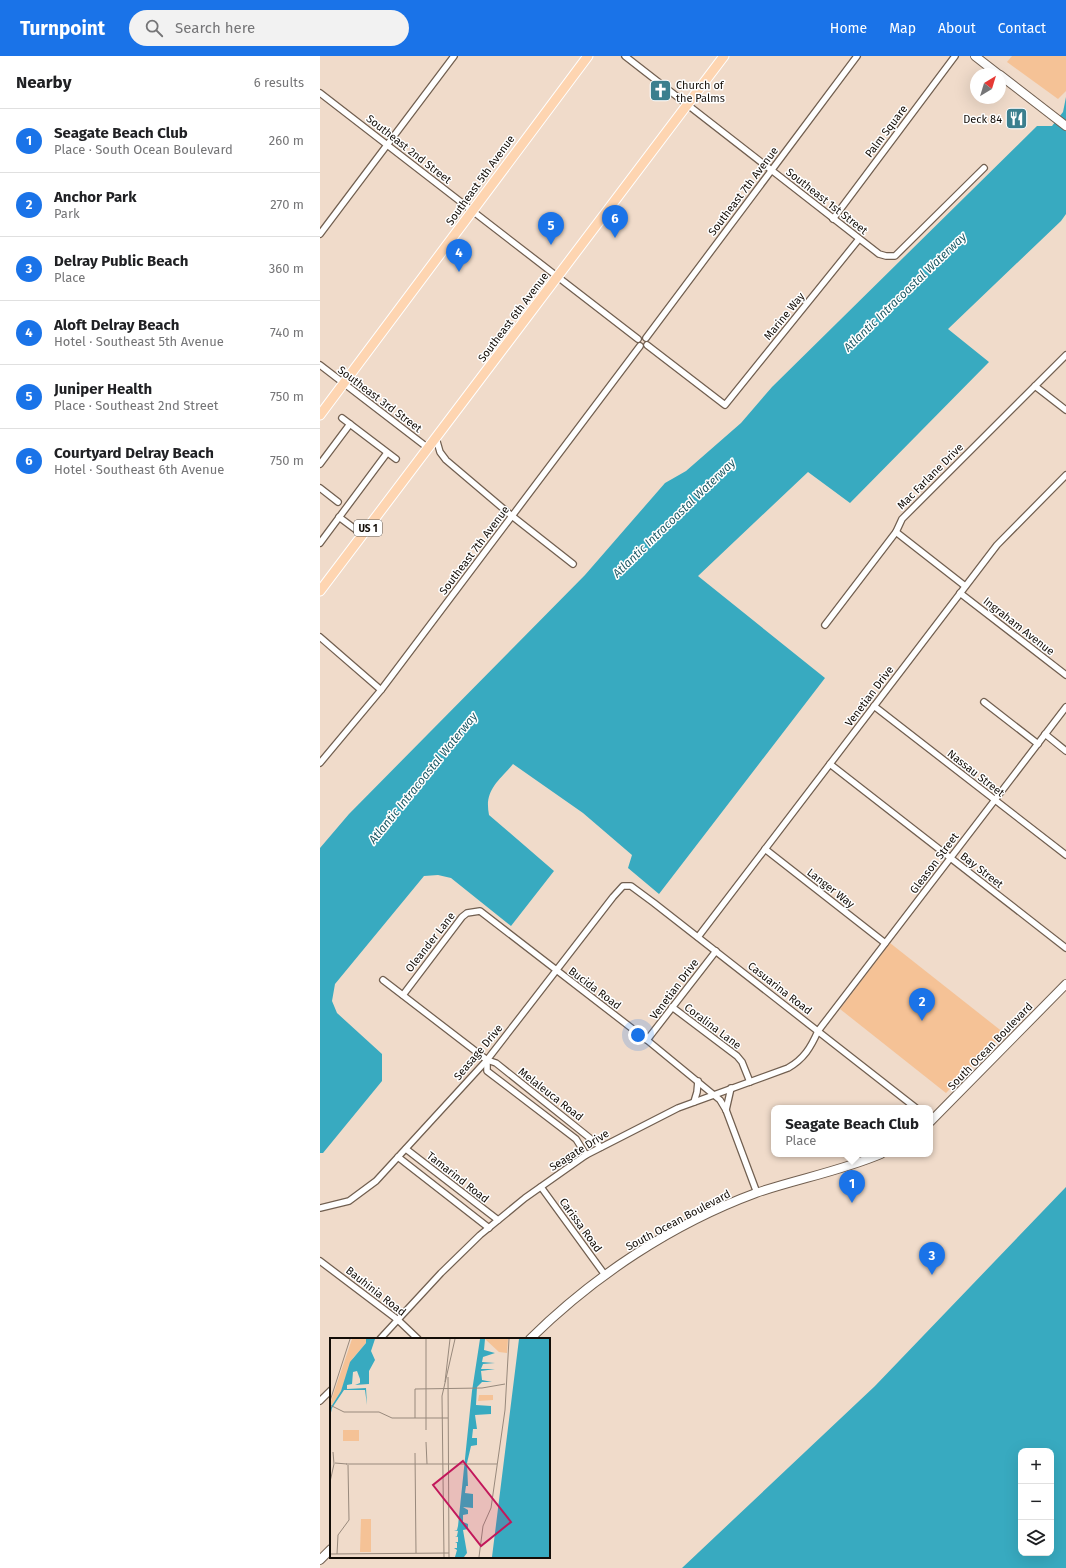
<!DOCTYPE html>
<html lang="en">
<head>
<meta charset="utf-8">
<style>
	:root { --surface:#fff; --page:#f2f2f2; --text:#202124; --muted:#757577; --line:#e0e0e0; --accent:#1a73e8 }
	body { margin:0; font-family:"Fira Sans",sans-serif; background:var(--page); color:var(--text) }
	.controls { position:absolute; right:12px; bottom:12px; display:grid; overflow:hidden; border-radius:8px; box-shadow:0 4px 16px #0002 }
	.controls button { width:36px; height:36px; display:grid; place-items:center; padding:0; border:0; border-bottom:1px solid var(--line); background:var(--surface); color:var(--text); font:20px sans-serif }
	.compass { position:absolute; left:650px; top:12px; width:36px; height:36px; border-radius:50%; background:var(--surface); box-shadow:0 4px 16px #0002; rotate:38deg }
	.you { position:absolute; left:318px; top:979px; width:14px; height:14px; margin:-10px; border:3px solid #fff; border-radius:50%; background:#1a73e8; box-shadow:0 0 0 6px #1a73e833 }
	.badge { display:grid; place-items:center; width:26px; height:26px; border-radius:50%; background:var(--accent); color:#fff; font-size:13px; font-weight:700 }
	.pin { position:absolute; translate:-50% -33px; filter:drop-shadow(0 1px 2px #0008) }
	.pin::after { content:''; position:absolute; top:21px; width:14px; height:12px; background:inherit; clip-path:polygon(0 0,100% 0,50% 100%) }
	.popup { position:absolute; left:451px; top:1049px; width:162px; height:52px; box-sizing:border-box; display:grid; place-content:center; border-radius:8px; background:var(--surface); filter:drop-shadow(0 1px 3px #0005); font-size:13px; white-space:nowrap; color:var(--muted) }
	.popup b { font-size:15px; color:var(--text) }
	.popup::after { content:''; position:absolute; left:50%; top:100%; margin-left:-8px; border:8px solid transparent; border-top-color:var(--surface) }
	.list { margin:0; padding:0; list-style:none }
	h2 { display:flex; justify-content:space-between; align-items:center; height:52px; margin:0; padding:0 16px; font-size:17px }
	h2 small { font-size:13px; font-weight:400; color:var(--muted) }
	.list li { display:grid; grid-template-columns:26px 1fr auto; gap:12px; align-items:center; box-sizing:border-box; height:64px; padding:0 16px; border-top:1px solid var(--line) }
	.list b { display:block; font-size:15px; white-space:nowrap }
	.list p { margin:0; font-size:13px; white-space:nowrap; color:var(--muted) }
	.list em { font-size:13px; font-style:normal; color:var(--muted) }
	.icon { flex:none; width:22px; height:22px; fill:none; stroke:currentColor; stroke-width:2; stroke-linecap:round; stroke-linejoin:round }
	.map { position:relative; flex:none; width:746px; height:1512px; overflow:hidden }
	header { display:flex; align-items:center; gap:24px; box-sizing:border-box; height:56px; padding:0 20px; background:var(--accent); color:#fff }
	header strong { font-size:19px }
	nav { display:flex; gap:22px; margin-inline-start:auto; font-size:14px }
	.search { width:280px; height:36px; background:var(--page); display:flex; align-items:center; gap:10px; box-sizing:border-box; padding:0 14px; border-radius:22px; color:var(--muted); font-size:15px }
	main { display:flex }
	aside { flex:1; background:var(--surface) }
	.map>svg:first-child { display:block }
	.green { fill:#f5c296 }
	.water { fill:#38aac0; fill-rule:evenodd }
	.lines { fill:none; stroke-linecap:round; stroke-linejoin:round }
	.street-casing { stroke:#715f50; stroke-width:8 }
	.secondary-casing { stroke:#715f50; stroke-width:10 }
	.primary-casing { stroke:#fff; stroke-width:11 }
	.street { stroke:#fff; stroke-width:5.5 }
	.secondary { stroke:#fff; stroke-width:8 }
	.primary { stroke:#fed5b1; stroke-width:9 }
	.labels { text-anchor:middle; stroke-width:3; stroke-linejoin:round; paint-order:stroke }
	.shield { fill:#fff; stroke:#5a5651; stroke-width:1 }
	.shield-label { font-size:10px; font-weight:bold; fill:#130d07 }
	.poi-label { font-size:11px; fill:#130d07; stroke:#fff; text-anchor:start }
	.street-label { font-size:11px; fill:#130d07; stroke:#fff }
	.water-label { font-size:12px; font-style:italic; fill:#1e5b67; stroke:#fff }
	.inset-road { fill:none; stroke:#98897c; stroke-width:1 }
	.view { fill:#c2185b; fill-opacity:0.15; stroke:#c2185b; stroke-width:2 }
	.inset-edge { fill:none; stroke:#130d07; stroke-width:2 }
</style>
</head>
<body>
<header>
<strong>Turnpoint</strong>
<div class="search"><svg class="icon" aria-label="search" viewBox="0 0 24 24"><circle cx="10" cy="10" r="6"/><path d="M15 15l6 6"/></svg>Search here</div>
<nav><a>Home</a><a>Map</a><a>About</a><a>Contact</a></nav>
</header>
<main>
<aside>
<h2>Nearby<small>6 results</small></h2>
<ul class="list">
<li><span class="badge">1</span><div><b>Seagate Beach Club</b><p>Place · South Ocean Boulevard</p></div><em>260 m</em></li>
<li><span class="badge">2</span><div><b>Anchor Park</b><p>Park</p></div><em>270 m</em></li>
<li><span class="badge">3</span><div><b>Delray Public Beach</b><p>Place</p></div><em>360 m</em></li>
<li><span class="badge">4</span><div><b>Aloft Delray Beach</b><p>Hotel · Southeast 5th Avenue</p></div><em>740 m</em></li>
<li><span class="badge">5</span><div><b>Juniper Health</b><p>Place · Southeast 2nd Street</p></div><em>750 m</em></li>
<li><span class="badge">6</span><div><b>Courtyard Delray Beach</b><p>Hotel · Southeast 6th Avenue</p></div><em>750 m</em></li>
</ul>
</aside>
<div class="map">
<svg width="746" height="1512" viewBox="0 0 746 1512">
	<rect width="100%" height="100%" fill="#f0dbca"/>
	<!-- green -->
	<g class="green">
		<polygon points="692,0 746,0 746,35 738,43 687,6"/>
		<polygon points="570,887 684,977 626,1037 520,953"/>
	</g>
	<!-- water -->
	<g class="water">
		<path d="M746,41v117l-5,7 -113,108 41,33 -139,141 -42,-31 -110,104 127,102 -166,216 -31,-26 4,-13 -49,-42 -70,-49c-15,18 -29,26 -24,51l65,56 -43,55 -60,-48 -13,-3 -14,1 -89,108 -3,17 5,12 45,41v27l-59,72h-3v-305l29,-34 236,-239 80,-92 21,-12 55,-48 31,-36 265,-261h15l11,-14z"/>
		<path d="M746,1131v381h-384l193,-182zM701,1395h30v102h-30z"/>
	</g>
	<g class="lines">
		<defs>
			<g id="street">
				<polyline points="305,0 559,198 566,200 575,200 664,112"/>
				<polyline points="0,37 318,283"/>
				<polyline points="513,163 635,0"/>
				<polyline points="0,178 134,0"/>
				<polyline points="326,282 537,0"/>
				<polyline points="327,289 405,349 539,183"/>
				<polyline points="0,309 108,392"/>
				<polyline points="715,330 746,354"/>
				<polyline points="22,362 76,403"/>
				<polyline points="116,382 120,396 126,404 192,460 253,508"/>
				<polyline points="0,408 30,368"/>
				<polyline points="0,432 18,446"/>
				<polyline points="19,461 43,479"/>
				<polyline points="576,476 645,530"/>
				<polyline points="0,487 67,397"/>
				<polyline points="640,537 746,619"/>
				<polyline points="505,569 576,476 582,463 746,299"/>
				<polyline points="0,581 61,634"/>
				<polyline points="664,646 718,688"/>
				<polyline points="554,650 746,799"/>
				<polyline points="725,678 746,695"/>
				<polyline points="0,707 61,634 320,290"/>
				<polyline points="510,708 746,892"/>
				<polyline points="445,793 565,887"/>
				<polyline points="378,881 677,489 746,419"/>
				<polyline points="63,924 167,1004 176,1007 281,1091"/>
				<polyline points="83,939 142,861 147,857 160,855 327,984 400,1044 406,1054 437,1137"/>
				<polyline points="352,951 417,1000 422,1006 430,1026"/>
				<polyline points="327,984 396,895"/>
				<polyline points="167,1004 167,1015 256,1083 266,1099"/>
				<polyline points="374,1046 377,1036 378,1025"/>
				<polyline points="406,1054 411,1032"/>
				<polyline points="86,1093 178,1164"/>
				<polyline points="78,1101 169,1172"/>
				<polyline points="221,1131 285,1219"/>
				<polyline points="0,1152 29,1145 56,1125 167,1004 293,841 303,830 311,830 334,847 596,1052"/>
				<polyline points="0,1205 78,1264 98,1283"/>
				<path d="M60,1283l61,-66 39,-38 45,-37 61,-43 92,-47 110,-40c16,-9 23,-21 30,-37l248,-324"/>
				<polyline points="0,1345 11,1334"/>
			</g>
			<g id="secondary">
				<polyline points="655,0 678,18"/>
				<polyline points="680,19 746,70"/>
				<polyline points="610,1066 746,928"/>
				<path d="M210,1283c64,-63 142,-115 226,-146 41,-14 85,-22 125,-39"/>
				<polyline points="0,1504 11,1493"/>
			</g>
			<g id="primary">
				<polyline points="0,359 268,0"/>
				<polyline points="0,535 404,0"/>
			</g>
		</defs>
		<!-- street casing -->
		<use href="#street" class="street-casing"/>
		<!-- secondary casing -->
		<use href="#secondary" class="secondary-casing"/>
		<!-- primary casing -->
		<use href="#primary" class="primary-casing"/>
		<!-- street -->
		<use href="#street" class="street"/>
		<!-- secondary -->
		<use href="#secondary" class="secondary"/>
		<!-- primary -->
		<use href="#primary" class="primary"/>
	</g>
	<!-- icons -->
	<defs>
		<symbol id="church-square" viewBox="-11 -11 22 22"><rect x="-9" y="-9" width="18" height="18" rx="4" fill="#3b7f8e" stroke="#fff"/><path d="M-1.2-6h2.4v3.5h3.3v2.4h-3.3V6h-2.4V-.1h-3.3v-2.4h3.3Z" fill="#fff"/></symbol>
		<symbol id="restaurant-square" viewBox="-11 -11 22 22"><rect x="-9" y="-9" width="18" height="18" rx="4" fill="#3b7f8e" stroke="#fff"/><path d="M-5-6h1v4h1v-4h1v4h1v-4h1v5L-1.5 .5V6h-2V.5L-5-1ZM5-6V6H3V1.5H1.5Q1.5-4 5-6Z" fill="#fff"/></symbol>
	</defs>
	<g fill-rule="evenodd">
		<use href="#church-square" x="328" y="22" width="25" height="25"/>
		<use href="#restaurant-square" x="684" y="50" width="25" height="25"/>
	</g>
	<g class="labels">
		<!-- shield labels -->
		<rect class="shield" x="34" y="464" width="28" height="16" rx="3"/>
		<g class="shield-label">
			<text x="48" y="476">US 1</text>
		</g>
		<!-- poi labels -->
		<g class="poi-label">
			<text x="356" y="33">Church of<tspan x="356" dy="13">the Palms</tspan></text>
			<text x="682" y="67" text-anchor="end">Deck 84</text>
		</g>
		<!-- street labels -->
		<g class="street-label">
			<text transform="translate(566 75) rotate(-53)" y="4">Palm Square</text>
			<text transform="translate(89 93) rotate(38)" y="4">Southeast 2nd Street</text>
			<text transform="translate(160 124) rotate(-54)" y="4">Southeast 5th Avenue</text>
			<text transform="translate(423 135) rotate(-53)" y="4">Southeast 7th Avenue</text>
			<text transform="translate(507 145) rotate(38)" y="4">Southeast 1st Street</text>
			<text transform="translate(464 260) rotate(-51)" y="4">Marine Way</text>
			<text transform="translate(193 261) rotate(-53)" y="4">Southeast 6th Avenue</text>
			<text transform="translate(60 343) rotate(37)" y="4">Southeast 3rd Street</text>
			<text transform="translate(610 420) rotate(-45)" y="4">Mac Farlane Drive</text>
			<text transform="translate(154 494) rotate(-53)" y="4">Southeast 7th Avenue</text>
			<text transform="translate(699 570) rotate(38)" y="4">Ingraham Avenue</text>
			<text transform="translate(549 640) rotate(-53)" y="4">Venetian Drive</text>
			<text transform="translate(656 717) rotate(38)" y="4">Nassau Street</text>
			<text transform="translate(614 807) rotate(-53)" y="4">Gleason Street</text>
			<text transform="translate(662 814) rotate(38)" y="4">Bay Street</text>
			<text transform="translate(511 832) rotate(38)" y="4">Langer Way</text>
			<text transform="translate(110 886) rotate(-52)" y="4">Oleander Lane</text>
			<text transform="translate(275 932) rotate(37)" y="4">Bucida Road</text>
			<text transform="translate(460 932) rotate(38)" y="4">Casuarina Road</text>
			<text transform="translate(354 933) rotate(-53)" y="4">Venetian Drive</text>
			<text transform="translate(393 970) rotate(37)" y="4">Coralina Lane</text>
			<text transform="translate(670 990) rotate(-46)" y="4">South Ocean Boulevard</text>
			<text transform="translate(158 996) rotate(-50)" y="4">Seasage Drive</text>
			<text transform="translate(231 1038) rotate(38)" y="4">Melaleuca Road</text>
			<text transform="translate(259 1094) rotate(-32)" y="4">Seagate Drive</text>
			<text transform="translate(138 1121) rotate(38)" y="4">Tamarind Road</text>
			<text transform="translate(358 1164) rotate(-28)" y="4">South Ocean Boulevard</text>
			<text transform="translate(261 1169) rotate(54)" y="4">Carissa Road</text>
			<text transform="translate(56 1235) rotate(38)" y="4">Bauhinia Road</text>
		</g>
		<!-- water labels -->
		<g class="water-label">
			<text transform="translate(585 236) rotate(-44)" y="4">Atlantic Intracoastal Waterway</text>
			<text transform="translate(354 462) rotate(-44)" y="4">Atlantic Intracoastal Waterway</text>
			<text transform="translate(103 722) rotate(-51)" y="4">Atlantic Intracoastal Waterway</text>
		</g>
	</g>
	<!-- overview -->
	<g transform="translate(10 1282)">
		<rect width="220" height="220" fill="#f0dbca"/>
		<path d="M22,1h14v4l-13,15 -12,33 -9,14 -2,-1zM155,1h23l-1,14 -8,-1zM149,57h14v5l-15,1zM13,92h16v11h-16zM31,181h10v33h-11z" fill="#f5c296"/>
		<path d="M36,1h14h-5l-4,12 4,9 -6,11v13l-14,1 5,-2v-4l-3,-8 -4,1 -1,12 -5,1v4l19,-1 1,17 -2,-15h-21l-12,18 -2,9 1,-10 10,-16 9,-29 16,-19zM150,1h5l-1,11 11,3 -12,4 -1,5 13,1 -12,1 -2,5h14l-14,2 1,9 10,2h-10l-5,5 -1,18 15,1v8l-16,1 2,14h-4l-1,9h5v7l-6,1 -4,17 1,23h-2l-1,7 8,1v14l-10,-1 5,3v4l-5,1v7l5,2v5l-5,1 4,23 -3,4h-9l2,-7 -3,-2h3v-5l-2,-1h3v-5l-3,-1h2l1,-5 -4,-1h3l1,-4 14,-135zM189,1h31v218h-58z" fill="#38aac0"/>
		<path class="inset-road" d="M118,39l1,180M115,44l5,-43M0,63l20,-62M0,67l14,7h35l13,6h56M85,80v-29l67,-1 23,-4M96,92v-91M96,104l1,22M0,106v32M3,114l1,12M85,115l1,100M5,125l12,1M16,126h151M0,144l4,-18M0,216l119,-1M7,216l1,-19 11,-15 -1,-55M114,219l-2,-161 13,-57M149,219l4,-31 8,-18 14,-98 4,-71"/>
		<path class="view" d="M133,123l48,61 -30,24 -48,-61z"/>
		<rect width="220" height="220" class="inset-edge"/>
	</g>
</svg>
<div class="controls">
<button>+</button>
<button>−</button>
<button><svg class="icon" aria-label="layers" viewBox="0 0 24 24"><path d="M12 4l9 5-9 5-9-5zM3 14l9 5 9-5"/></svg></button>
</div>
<svg class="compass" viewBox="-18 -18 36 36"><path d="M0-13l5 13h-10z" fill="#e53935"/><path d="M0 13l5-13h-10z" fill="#757577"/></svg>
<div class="you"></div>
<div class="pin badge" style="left:532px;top:1147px">1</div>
<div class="popup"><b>Seagate Beach Club</b>Place</div>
<div class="pin badge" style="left:602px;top:965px">2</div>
<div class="pin badge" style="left:612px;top:1219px">3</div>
<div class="pin badge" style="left:139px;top:216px">4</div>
<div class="pin badge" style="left:231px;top:189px">5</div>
<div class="pin badge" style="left:295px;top:182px">6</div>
</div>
</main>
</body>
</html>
